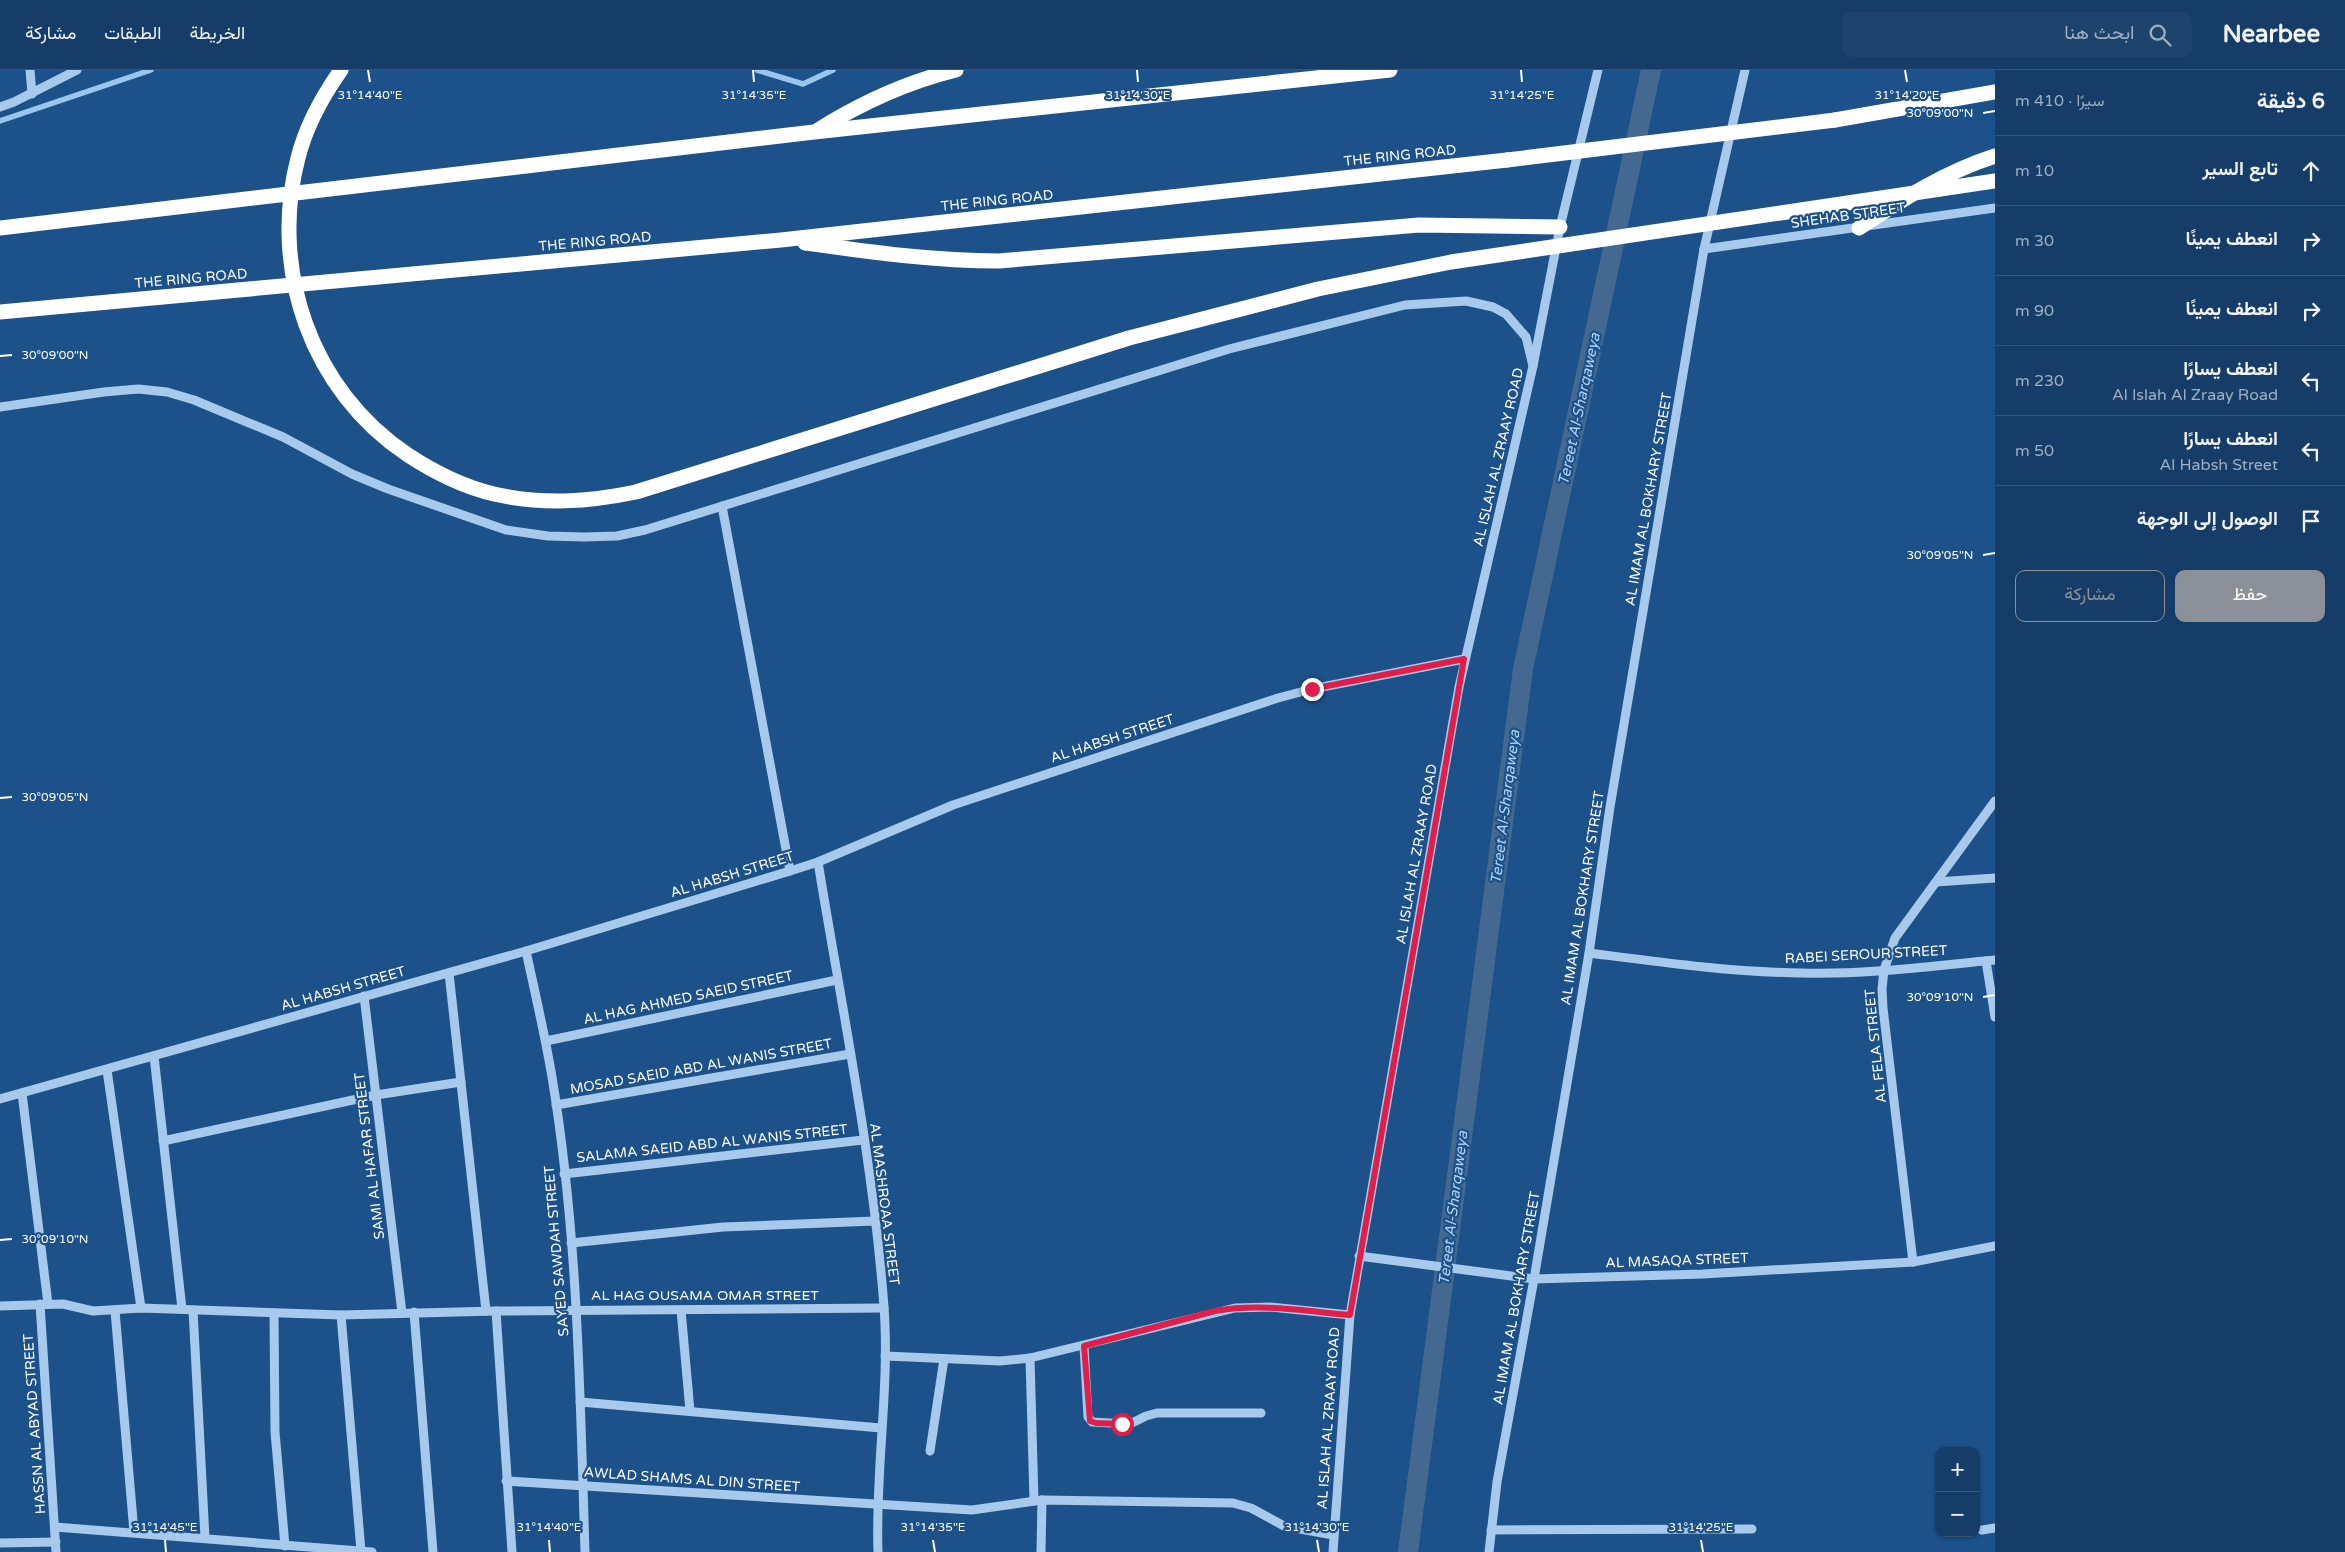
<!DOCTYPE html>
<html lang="ar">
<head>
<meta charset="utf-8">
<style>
	:root { --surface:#153d67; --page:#1e446d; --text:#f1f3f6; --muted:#9daec0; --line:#34567b; --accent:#8c9099 }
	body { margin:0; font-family:"Varela Round",Vazirmatn,sans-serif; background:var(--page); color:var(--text); direction:rtl }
	.controls { position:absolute; right:15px; bottom:15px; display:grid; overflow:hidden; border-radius:10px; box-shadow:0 1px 4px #0004 }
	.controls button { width:45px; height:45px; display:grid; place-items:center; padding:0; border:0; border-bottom:1px solid var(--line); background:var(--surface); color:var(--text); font:25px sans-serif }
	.stop { position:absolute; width:15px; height:15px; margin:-11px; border:4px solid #e11d48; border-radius:50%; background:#fff }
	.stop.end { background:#e11d48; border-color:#fff; box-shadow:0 1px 5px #0008 }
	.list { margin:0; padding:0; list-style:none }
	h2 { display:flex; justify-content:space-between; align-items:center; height:65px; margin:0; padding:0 20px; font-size:21px }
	h2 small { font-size:16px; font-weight:400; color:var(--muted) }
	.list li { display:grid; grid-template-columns:32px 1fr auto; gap:15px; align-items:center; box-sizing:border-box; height:70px; padding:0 20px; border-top:1px solid var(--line) }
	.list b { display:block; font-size:19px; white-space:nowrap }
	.list p { margin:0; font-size:16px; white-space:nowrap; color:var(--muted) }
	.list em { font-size:16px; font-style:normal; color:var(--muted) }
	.actions { display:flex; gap:10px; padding:15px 20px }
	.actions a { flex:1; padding:11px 0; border:1px solid var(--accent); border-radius:10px; text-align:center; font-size:18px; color:var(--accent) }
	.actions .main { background:var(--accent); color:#fff }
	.icon { flex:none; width:28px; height:28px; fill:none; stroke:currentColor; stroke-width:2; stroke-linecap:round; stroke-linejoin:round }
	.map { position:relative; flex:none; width:1995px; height:1482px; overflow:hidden; direction:ltr }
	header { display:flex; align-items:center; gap:30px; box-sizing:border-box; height:70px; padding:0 25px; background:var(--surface); border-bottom:1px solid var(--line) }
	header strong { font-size:24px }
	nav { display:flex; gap:28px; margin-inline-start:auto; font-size:18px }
	.search { width:350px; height:45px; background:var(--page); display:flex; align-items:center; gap:12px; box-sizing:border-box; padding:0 18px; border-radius:10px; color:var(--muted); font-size:19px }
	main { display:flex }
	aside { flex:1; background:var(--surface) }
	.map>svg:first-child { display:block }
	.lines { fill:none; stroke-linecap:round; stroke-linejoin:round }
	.stream { stroke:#99c5ee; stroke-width:5.5 }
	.canal { stroke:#436991; stroke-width:20 }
	.minor { stroke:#a6c9ec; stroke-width:9 }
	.highway { stroke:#fff; stroke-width:15 }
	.highway-bridge { stroke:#fff; stroke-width:15 }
	.route { stroke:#e11d48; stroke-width:6 }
	.ticks { fill:none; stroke:#fff; stroke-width:2 }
	.labels { text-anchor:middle; stroke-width:4.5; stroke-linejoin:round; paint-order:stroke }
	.street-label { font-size:14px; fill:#fff; stroke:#1c5189 }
	.water-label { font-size:15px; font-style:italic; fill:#b2d3f3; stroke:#1c5189 }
	.ticks-label { font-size:12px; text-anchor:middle; fill:#fff; stroke:#1c5189; stroke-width:4.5; stroke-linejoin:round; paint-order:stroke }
</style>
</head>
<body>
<header>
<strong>Nearbee</strong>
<div class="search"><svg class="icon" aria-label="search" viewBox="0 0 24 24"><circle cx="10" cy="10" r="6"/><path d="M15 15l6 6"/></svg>ابحث هنا</div>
<nav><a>الخريطة</a><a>الطبقات</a><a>مشاركة</a></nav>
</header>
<main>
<aside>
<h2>6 دقيقة<small>سيرًا · 410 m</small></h2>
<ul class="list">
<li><svg class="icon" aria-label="ahead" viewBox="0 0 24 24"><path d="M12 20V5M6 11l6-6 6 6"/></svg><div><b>تابع السير</b></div><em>10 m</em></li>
<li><svg class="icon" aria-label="right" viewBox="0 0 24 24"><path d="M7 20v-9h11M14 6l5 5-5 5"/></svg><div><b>انعطف يمينًا</b></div><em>30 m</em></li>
<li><svg class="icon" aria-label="right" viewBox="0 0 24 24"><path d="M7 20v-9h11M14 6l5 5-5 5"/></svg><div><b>انعطف يمينًا</b></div><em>90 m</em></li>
<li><svg class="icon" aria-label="left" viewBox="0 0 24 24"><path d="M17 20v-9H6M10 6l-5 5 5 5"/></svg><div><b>انعطف يسارًا</b><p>Al Islah Al Zraay Road</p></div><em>230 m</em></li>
<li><svg class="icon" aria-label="left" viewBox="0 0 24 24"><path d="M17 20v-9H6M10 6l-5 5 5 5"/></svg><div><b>انعطف يسارًا</b><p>Al Habsh Street</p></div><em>50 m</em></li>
<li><svg class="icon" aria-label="arrive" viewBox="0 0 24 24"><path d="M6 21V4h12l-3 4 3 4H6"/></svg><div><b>الوصول إلى الوجهة</b></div></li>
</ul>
<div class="actions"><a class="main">حفظ</a><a>مشاركة</a></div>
</aside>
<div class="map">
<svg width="1995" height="1482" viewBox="0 0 1995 1482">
	<rect width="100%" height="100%" fill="#1c5189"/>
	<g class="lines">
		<!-- stream -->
		<g class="stream">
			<polyline points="757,0 803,14 833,0"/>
			<polyline points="0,51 151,0"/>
		</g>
		<!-- canal -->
		<polyline class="canal" points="1408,1482 1523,599 1651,0"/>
		<!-- minor -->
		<g class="minor">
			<polyline points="30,0 32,24"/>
			<polyline points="0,37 14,32 77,0"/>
			<polyline points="1704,179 1995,138"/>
			<polyline points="0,337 104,322 138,319 167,322 194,330 283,367 352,404 388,419 506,460 548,466 584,467 617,466 645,460 1229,279 1405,235 1466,231 1493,237 1506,244 1526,267 1533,296"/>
			<polyline points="722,436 790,801"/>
			<path d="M818,792c24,147 55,297 66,445 6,81 -9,163 -6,245"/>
			<polyline points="1936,812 1995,808"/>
			<path d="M526,881c9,42 19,84 26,126 26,156 28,317 33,475"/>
			<path d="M1589,883c70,9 141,19 212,20 64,2 130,-7 194,-13"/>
			<polyline points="1986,891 1995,947"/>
			<polyline points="449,903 486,1241"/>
			<polyline points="364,926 402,1243"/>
			<polyline points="546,971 837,910"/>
			<polyline points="154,986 182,1239"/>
			<polyline points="107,1000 141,1238"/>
			<polyline points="22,1023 48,1234"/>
			<polyline points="0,1029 526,881 790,801 818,792 953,735 1278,628 1312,619 1464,589"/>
			<polyline points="556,1035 850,984"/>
			<polyline points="163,1071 376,1025 461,1012"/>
			<polyline points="564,1104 863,1070"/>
			<polyline points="571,1173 723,1157 875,1151"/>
			<polyline points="1359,1186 1534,1209 1703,1204 1913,1192 1995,1176"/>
			<polyline points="1913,1192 1883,938 1882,919 1884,900 1895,868 1995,731"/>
			<polyline points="40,1234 56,1482"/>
			<polyline points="0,1236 63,1234 93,1241 141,1238 341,1245 496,1241 884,1238"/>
			<polyline points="193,1240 205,1468"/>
			<polyline points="681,1240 690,1341"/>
			<polyline points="115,1241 134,1462"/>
			<polyline points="496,1241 512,1482"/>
			<polyline points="414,1242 433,1482"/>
			<polyline points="274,1243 275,1362 285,1476"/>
			<polyline points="341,1245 361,1481"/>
			<polyline points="1084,1276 1088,1347 1092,1352 1130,1354 1146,1346 1157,1343 1261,1343"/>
			<polyline points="885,1286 1000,1291 1030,1288 1235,1238 1270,1237 1350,1245"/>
			<polyline points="1030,1288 1034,1431"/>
			<polyline points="580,1332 881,1358"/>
			<polyline points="930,1381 944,1289"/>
			<polyline points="506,1411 972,1440 1042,1430 1233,1433 1251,1438 1284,1456 1333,1465"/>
			<polyline points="55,1457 372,1482"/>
			<polyline points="1491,1460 1752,1459"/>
			<polyline points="1982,1460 1995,1458"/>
			<polyline points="0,1473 56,1472"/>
			<polyline points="1041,1482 1042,1430"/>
			<polyline points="1333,1482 1350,1245 1459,617 1533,296 1560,157 1598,0"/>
			<polyline points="1489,1482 1497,1412 1534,1209 1589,883 1610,737 1704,179 1745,0"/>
		</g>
		<!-- highway -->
		<g class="highway">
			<polyline points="1835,50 1995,22"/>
			<path d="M818,60c43,-27 89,-48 138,-60"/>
			<polyline points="0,158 814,62 1390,0"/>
			<path d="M1859,158c44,-29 86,-56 136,-72"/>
			<path d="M805,173c65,9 129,18 194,18l420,-36 141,2"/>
			<polyline points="0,242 781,170 1507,90"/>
		</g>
		<!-- highway-bridge -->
		<g class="highway-bridge">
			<path d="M341,0c-19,27 -35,56 -43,88 -29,111 13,233 110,297 26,17 56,32 86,39 49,11 94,8 142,-2l493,-154 189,-49 133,-27 544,-81"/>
			<polyline points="1507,90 1835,50"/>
		</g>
	</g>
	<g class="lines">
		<!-- route -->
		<path class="route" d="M1122,1354l-26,-1 -6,-2 -6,-75 131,-35c45,-8 89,0 135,4l114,-656 -152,30"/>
	</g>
	<!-- ticks -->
	<path class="ticks" d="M368,0l2,12M753,0l1,12M1137,0l1,12M1521,0l1,12M1905,0l2,12M1983,43l12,-2M0,286l12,-1M1983,485l12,-2M0,728l12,-1M1983,927l12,-2M0,1170l12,-1M165,1470l1,12M549,1470l1,12M933,1470l2,12M1317,1470l2,12M1701,1470l2,12"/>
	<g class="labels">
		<!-- street labels -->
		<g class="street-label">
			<text transform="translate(1400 85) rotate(-6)" y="5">THE RING ROAD</text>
			<text transform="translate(997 130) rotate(-6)" y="5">THE RING ROAD</text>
			<text transform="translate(1848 145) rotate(-8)" y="5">SHEHAB STREET</text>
			<text transform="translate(595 171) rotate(-5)" y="5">THE RING ROAD</text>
			<text transform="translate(191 208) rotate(-5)" y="5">THE RING ROAD</text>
			<text transform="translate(1498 387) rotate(-77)" y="5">AL ISLAH AL ZRAAY ROAD</text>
			<text transform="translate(1648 429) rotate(-80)" y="5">AL IMAM AL BOKHARY STREET</text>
			<text transform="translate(1112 668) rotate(-18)" y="5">AL HABSH STREET</text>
			<text transform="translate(1416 784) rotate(-80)" y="5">AL ISLAH AL ZRAAY ROAD</text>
			<text transform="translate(732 804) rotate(-17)" y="5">AL HABSH STREET</text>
			<text transform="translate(1582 828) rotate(-81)" y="5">AL IMAM AL BOKHARY STREET</text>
			<text transform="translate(1866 884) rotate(-3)" y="5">RABEI SEROUR STREET</text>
			<text transform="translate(343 918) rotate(-16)" y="5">AL HABSH STREET</text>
			<text transform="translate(688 927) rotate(-12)" y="5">AL HAG AHMED SAEID STREET</text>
			<text transform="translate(1875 976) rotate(-96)" y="5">AL FELA STREET</text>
			<text transform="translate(701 996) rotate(-10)" y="5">MOSAD SAEID ABD AL WANIS STREET</text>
			<text transform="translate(712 1073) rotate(-6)" y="5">SALAMA SAEID ABD AL WANIS STREET</text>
			<text transform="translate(369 1086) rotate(-97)" y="5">SAMI AL HAFAR STREET</text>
			<text transform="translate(885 1134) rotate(83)" y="5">AL MASHROAA STREET</text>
			<text transform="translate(556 1181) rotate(-95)" y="5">SAYED SAWDAH STREET</text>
			<text transform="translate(1677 1190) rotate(-2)" y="5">AL MASAQA STREET</text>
			<text x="705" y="1230">AL HAG OUSAMA OMAR STREET</text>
			<text transform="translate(1516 1228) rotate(-80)" y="5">AL IMAM AL BOKHARY STREET</text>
			<text transform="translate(1328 1348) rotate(-86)" y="5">AL ISLAH AL ZRAAY ROAD</text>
			<text transform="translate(34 1354) rotate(-94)" y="5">HASSN AL ABYAD STREET</text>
			<text transform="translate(692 1409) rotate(4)" y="5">AWLAD SHAMS AL DIN STREET</text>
		</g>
		<!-- water labels -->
		<g class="water-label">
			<text transform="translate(1579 339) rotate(-78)" y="5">Tereet Al-Sharqaweya</text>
			<text transform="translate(1505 737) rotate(-83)" y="5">Tereet Al-Sharqaweya</text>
			<text transform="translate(1453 1138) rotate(-83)" y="5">Tereet Al-Sharqaweya</text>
		</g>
	</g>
	<g class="ticks-label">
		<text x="370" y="29">31°14'40"E</text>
		<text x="754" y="29">31°14'35"E</text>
		<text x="1138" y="29">31°14'30"E</text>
		<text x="1522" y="29">31°14'25"E</text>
		<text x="1907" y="29">31°14'20"E</text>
		<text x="1940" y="47">30°09'00"N</text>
		<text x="55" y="289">30°09'00"N</text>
		<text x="1940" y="489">30°09'05"N</text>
		<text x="55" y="731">30°09'05"N</text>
		<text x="1940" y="931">30°09'10"N</text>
		<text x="55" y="1173">30°09'10"N</text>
		<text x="165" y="1461">31°14'45"E</text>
		<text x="549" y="1461">31°14'40"E</text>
		<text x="933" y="1461">31°14'35"E</text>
		<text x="1317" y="1461">31°14'30"E</text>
		<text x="1701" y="1461">31°14'25"E</text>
	</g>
</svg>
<div class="controls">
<button>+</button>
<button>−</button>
</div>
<div class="stop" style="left:1122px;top:1354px"></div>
<div class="stop end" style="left:1312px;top:619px"></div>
</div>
</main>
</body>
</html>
